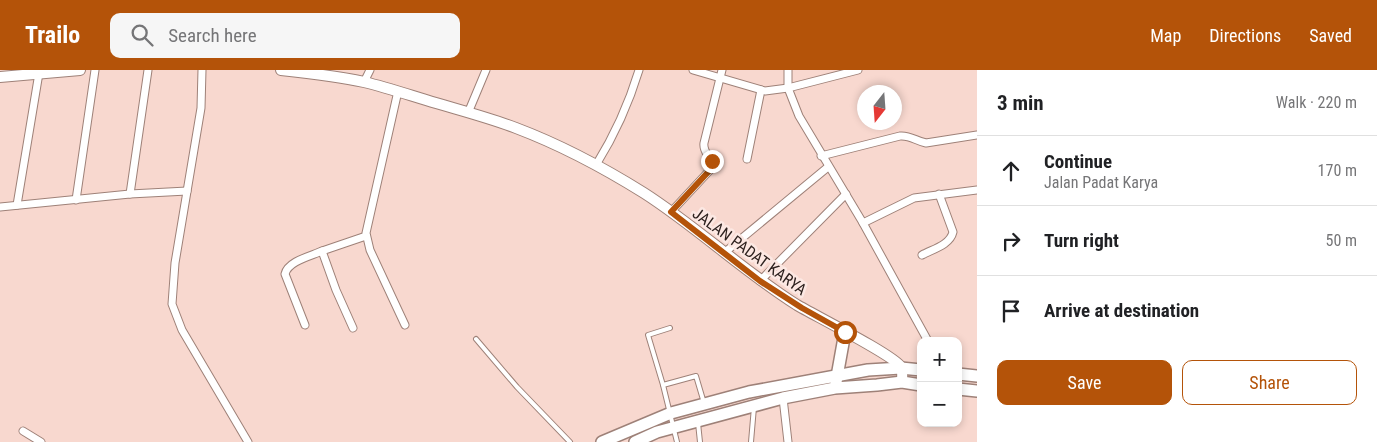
<!DOCTYPE html>
<html lang="en">
<head>
<meta charset="utf-8">
<style>
	:root { --surface:#fff; --page:#f6f6f6; --text:#202124; --muted:#757577; --line:#e0e0e0; --accent:#b45309 }
	body { margin:0; font-family:"Roboto Condensed",sans-serif; background:var(--page); color:var(--text) }
	.controls { position:absolute; right:15px; bottom:15px; display:grid; overflow:hidden; border-radius:10px; box-shadow:0 2px 8px #0003 }
	.controls button { width:45px; height:45px; display:grid; place-items:center; padding:0; border:0; border-bottom:1px solid var(--line); background:var(--surface); color:var(--text); font:25px sans-serif }
	.compass { position:absolute; left:857px; top:15px; width:45px; height:45px; border-radius:50%; background:var(--surface); box-shadow:0 2px 8px #0003; rotate:197deg }
	.stop { position:absolute; width:15px; height:15px; margin:-11px; border:4px solid #b45309; border-radius:50%; background:#fff }
	.stop.end { background:#b45309; border-color:#fff; box-shadow:0 1px 5px #0008 }
	.list { margin:0; padding:0; list-style:none }
	h2 { display:flex; justify-content:space-between; align-items:center; height:65px; margin:0; padding:0 20px; font-size:21px }
	h2 small { font-size:16px; font-weight:400; color:var(--muted) }
	.list li { display:grid; grid-template-columns:32px 1fr auto; gap:15px; align-items:center; box-sizing:border-box; height:70px; padding:0 20px; border-top:1px solid var(--line) }
	.list b { display:block; font-size:19px; white-space:nowrap }
	.list p { margin:0; font-size:16px; white-space:nowrap; color:var(--muted) }
	.list em { font-size:16px; font-style:normal; color:var(--muted) }
	.actions { display:flex; gap:10px; padding:15px 20px }
	.actions a { flex:1; padding:11px 0; border:1px solid var(--accent); border-radius:10px; text-align:center; font-size:18px; color:var(--accent) }
	.actions .main { background:var(--accent); color:#fff }
	.icon { flex:none; width:28px; height:28px; fill:none; stroke:currentColor; stroke-width:2; stroke-linecap:round; stroke-linejoin:round }
	.map { position:relative; flex:none; width:977px; height:372px; overflow:hidden }
	header { display:flex; align-items:center; gap:30px; box-sizing:border-box; height:70px; padding:0 25px; background:var(--accent); color:#fff }
	header strong { font-size:24px }
	nav { display:flex; gap:28px; margin-inline-start:auto; font-size:18px }
	.search { width:350px; height:45px; background:var(--page); display:flex; align-items:center; gap:12px; box-sizing:border-box; padding:0 18px; border-radius:10px; color:var(--muted); font-size:19px }
	main { display:flex }
	aside { flex:1; background:var(--surface) }
	.map>svg:first-child { display:block }
	.lines { fill:none; stroke-linecap:round; stroke-linejoin:round }
	.lane-casing { stroke:#9e8178; stroke-width:6 }
	.street-casing { stroke:#9e8178; stroke-width:9 }
	.secondary-casing { stroke:#9e8178; stroke-width:12 }
	.primary-casing { stroke:#9e8178; stroke-width:14 }
	.lane { stroke:#fff; stroke-width:4 }
	.street { stroke:#fff; stroke-width:7 }
	.secondary { stroke:#fff; stroke-width:10 }
	.primary { stroke:#fff; stroke-width:11 }
	.route { stroke:#b45309; stroke-width:6 }
	.labels { text-anchor:middle; stroke-width:5; stroke-linejoin:round; paint-order:stroke }
	.street-label { font-size:16px; fill:#2d211e; stroke:#fce8e3 }
</style>
</head>
<body>
<header>
<strong>Trailo</strong>
<div class="search"><svg class="icon" aria-label="search" viewBox="0 0 24 24"><circle cx="10" cy="10" r="6"/><path d="M15 15l6 6"/></svg>Search here</div>
<nav><a>Map</a><a>Directions</a><a>Saved</a></nav>
</header>
<main>
<div class="map">
<svg width="977" height="372" viewBox="0 0 977 372">
	<rect width="100%" height="100%" fill="#f8d8cf"/>
	<g class="lines">
		<defs>
			<g id="lane">
				<polyline points="476,269 517,317 570,372"/>
				<polyline points="663,315 648,265 670,258"/>
				<polyline points="698,353 700,372"/>
				<polyline points="677,372 663,315 696,306 704,333"/>
				<polyline points="751,372 754,337"/>
			</g>
			<g id="street">
				<polyline points="202,0 201,38 175,193 172,234 182,260 248,372"/>
				<polyline points="693,0 765,21 788,18 858,0"/>
				<polyline points="788,0 788,18 799,46 863,153 928,271"/>
				<polyline points="364,12 370,0"/>
				<polyline points="398,21 366,163 370,180 405,255"/>
				<polyline points="468,43 486,0"/>
				<path d="M821,86l79,-20c10,-1 16,5 26,7l51,-8"/>
				<polyline points="747,89 761,20"/>
				<path d="M596,95c18,-29 33,-62 43,-95"/>
				<polyline points="130,124 148,0"/>
				<polyline points="76,130 95,0"/>
				<polyline points="17,135 39,3"/>
				<polyline points="0,137 130,124 187,121"/>
				<path d="M671,142l39,-42c6,-11 -8,-16 -6,-27l18,-73"/>
				<polyline points="863,153 914,128 977,120"/>
				<polyline points="724,183 828,97"/>
				<path d="M922,185c11,-6 28,-10 31,-23l-14,-38"/>
				<polyline points="760,211 846,124"/>
				<path d="M305,255l-20,-51c3,-13 26,-18 37,-23"/>
				<polyline points="353,258 336,220 322,181 366,166"/>
				<polyline points="783,328 788,372"/>
				<polyline points="23,361 41,372"/>
			</g>
			<g id="secondary">
				<path d="M281,0c28,3 56,6 83,12 25,6 48,14 72,21 27,8 54,15 80,25 45,17 88,40 128,65 53,34 99,78 153,112 17,10 98,51 104,62 2,4 1,10 1,15"/>
				<polyline points="0,7 80,0"/>
			</g>
			<g id="primary">
				<polyline points="958,304 977,306"/>
				<polyline points="836,312 845,262"/>
				<polyline points="958,319 977,321"/>
				<polyline points="602,372 671,343 749,322 868,300 901,298 921,300"/>
				<polyline points="635,372 657,362 783,328 835,318 877,315 902,312 921,315"/>
			</g>
		</defs>
		<!-- lane casing -->
		<use href="#lane" class="lane-casing"/>
		<!-- street casing -->
		<use href="#street" class="street-casing"/>
		<!-- secondary casing -->
		<use href="#secondary" class="secondary-casing"/>
		<!-- primary casing -->
		<use href="#primary" class="primary-casing"/>
		<!-- lane -->
		<use href="#lane" class="lane"/>
		<!-- street -->
		<use href="#street" class="street"/>
		<!-- secondary -->
		<use href="#secondary" class="secondary"/>
		<!-- primary -->
		<use href="#primary" class="primary"/>
	</g>
	<g class="lines">
		<!-- route -->
		<polyline class="route" points="712,91 712,96 710,100 671,142 760,211 802,238 845,262"/>
	</g>
	<g class="labels">
		<!-- street labels -->
		<g class="street-label">
			<text transform="translate(750 181) rotate(36)" y="6">JALAN PADAT KARYA</text>
		</g>
	</g>
</svg>
<div class="controls">
<button>+</button>
<button>−</button>
</div>
<svg class="compass" viewBox="-18 -18 36 36"><path d="M0-13l5 13h-10z" fill="#e53935"/><path d="M0 13l5-13h-10z" fill="#757577"/></svg>
<div class="stop" style="left:845px;top:262px"></div>
<div class="stop end" style="left:712px;top:91px"></div>
</div>
<aside>
<h2>3 min<small>Walk · 220 m</small></h2>
<ul class="list">
<li><svg class="icon" aria-label="ahead" viewBox="0 0 24 24"><path d="M12 20V5M6 11l6-6 6 6"/></svg><div><b>Continue</b><p>Jalan Padat Karya</p></div><em>170 m</em></li>
<li><svg class="icon" aria-label="right" viewBox="0 0 24 24"><path d="M7 20v-9h11M14 6l5 5-5 5"/></svg><div><b>Turn right</b></div><em>50 m</em></li>
<li><svg class="icon" aria-label="arrive" viewBox="0 0 24 24"><path d="M6 21V4h12l-3 4 3 4H6"/></svg><div><b>Arrive at destination</b></div></li>
</ul>
<div class="actions"><a class="main">Save</a><a>Share</a></div>
</aside>
</main>
</body>
</html>
